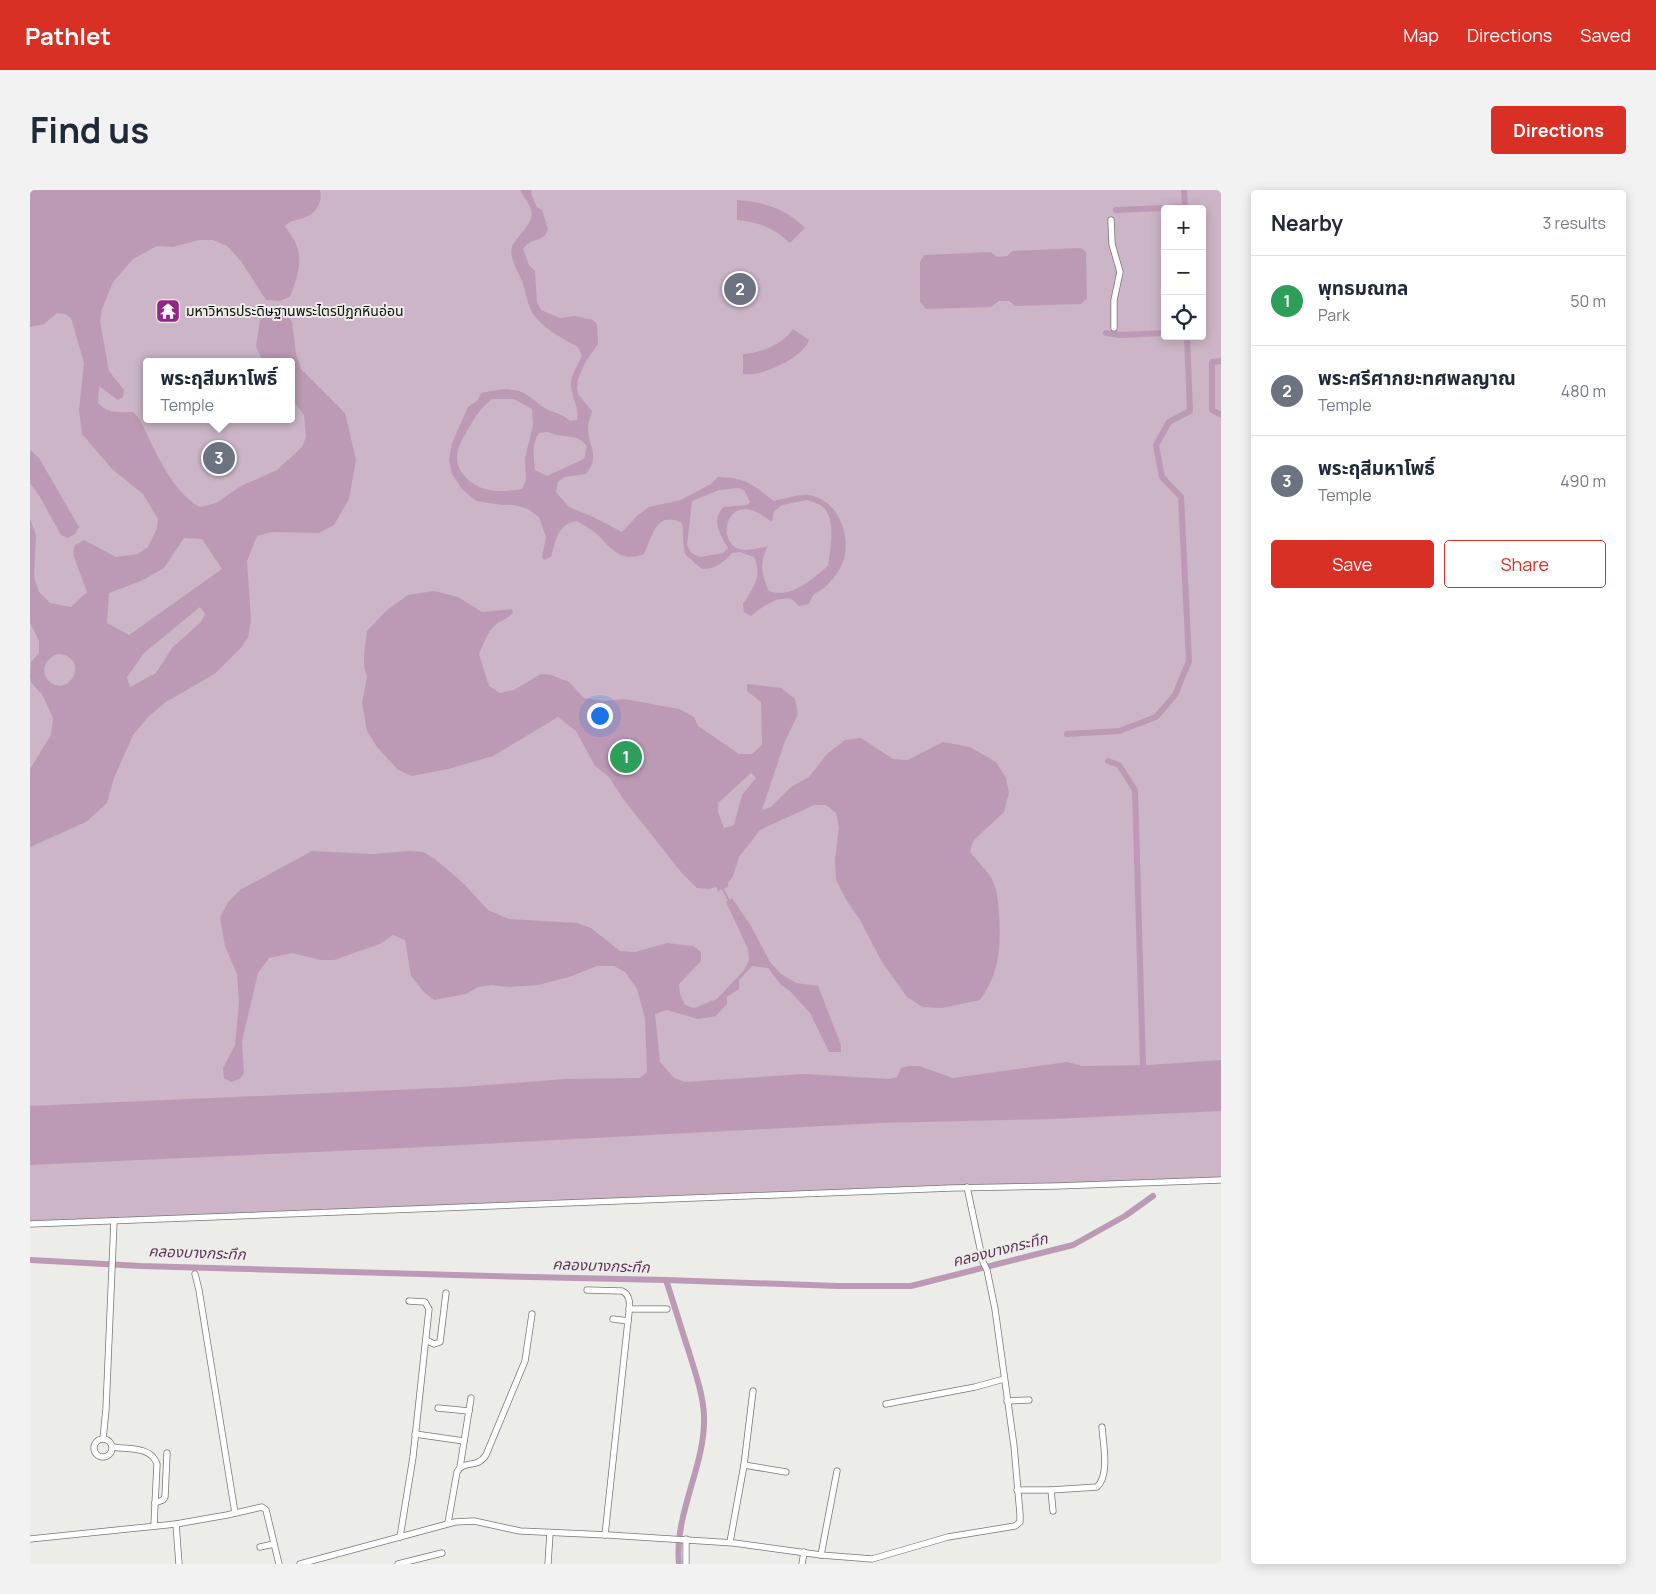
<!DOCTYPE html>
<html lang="en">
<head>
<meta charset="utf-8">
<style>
	:root { --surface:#fff; --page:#f2f2f3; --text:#1f2937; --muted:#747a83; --line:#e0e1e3; --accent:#d93025 }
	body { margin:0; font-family:Manrope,"Noto Sans Thai",sans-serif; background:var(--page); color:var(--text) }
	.controls { position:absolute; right:15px; top:15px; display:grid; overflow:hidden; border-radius:5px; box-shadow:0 2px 12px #0003 }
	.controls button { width:45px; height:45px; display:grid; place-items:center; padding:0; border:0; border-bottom:1px solid var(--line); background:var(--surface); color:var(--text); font:25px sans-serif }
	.you { position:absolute; left:569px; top:525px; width:18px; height:18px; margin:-12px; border:4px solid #fff; border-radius:50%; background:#1a73e8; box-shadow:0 0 0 8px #1a73e833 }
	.badge { display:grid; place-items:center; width:32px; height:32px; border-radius:50%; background:var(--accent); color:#fff; font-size:16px; font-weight:700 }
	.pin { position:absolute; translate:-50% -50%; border:2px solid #fff; box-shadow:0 1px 5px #0006 }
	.popup { position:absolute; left:113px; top:168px; width:152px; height:65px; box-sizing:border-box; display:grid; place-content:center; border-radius:5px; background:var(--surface); filter:drop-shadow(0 1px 4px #0005); font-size:16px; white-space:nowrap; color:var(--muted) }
	.popup b { font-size:19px; color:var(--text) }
	.popup::after { content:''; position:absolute; left:50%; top:100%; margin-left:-10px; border:10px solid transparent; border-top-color:var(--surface) }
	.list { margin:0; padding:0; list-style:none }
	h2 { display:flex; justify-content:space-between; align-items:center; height:65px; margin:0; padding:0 20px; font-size:21px }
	h2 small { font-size:16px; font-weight:400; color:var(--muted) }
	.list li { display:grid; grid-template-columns:32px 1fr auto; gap:15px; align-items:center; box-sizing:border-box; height:90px; padding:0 20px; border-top:1px solid var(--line) }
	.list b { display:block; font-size:19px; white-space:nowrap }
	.list p { margin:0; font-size:16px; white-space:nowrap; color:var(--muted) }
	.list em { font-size:16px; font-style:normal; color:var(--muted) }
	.actions { display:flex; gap:10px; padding:15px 20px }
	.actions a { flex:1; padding:11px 0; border:1px solid var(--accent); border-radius:5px; text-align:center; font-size:18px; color:var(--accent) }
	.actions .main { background:var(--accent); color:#fff }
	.icon { flex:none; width:28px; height:28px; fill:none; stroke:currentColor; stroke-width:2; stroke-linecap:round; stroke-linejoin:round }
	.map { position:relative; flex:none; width:1191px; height:1374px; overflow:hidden; border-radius:5px }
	header { display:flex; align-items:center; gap:30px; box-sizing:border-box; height:70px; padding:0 25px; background:var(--accent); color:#fff }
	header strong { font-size:24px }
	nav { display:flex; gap:28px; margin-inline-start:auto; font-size:18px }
	.intro { display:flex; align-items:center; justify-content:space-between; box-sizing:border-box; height:120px; padding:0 30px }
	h1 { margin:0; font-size:35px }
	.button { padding:12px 22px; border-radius:5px; background:var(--accent); color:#fff; font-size:18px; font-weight:700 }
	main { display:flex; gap:30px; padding:0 30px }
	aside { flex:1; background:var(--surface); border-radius:5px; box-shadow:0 2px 12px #0003 }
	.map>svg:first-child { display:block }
	.green { fill:#cbb5c6; fill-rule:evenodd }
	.water { fill:#bc9ab5; fill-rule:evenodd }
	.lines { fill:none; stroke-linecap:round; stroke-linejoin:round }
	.stream { stroke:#bc9ab5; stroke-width:2 }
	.canal { stroke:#bc9ab5; stroke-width:6 }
	.street-casing { stroke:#767773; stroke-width:7 }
	.street { stroke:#fff; stroke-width:5.5 }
	.labels { text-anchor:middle; stroke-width:4; stroke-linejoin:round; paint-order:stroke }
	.poi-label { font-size:14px; fill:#0e0e0c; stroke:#ecede8; text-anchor:start }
	.water-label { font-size:15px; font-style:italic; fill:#5f3258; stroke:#ecede8 }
</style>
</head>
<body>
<header>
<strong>Pathlet</strong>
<nav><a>Map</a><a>Directions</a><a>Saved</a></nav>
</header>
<div class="intro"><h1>Find us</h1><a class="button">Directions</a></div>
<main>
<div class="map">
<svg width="1191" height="1374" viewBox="0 0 1191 1374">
	<rect width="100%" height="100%" fill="#ecede8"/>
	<!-- green -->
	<path class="green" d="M0,0h1191v987l-1191,49zM1135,19h37v127h-37zM116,172h146v57h-146z"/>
	<!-- water -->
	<g class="water">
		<path d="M0,0h290c3,12 -4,25 -17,28 -8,3 -13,2 -18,8 4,7 10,13 12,21 6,15 -1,35 -7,50l-11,4 -13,-1 -25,-39 -14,-15 -14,-6h-14l-26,7 -16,-1 -24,13 -20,23 -11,27 -2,13 9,49 15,19 -1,7 -5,3 -19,-14 -1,17c10,11 20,9 35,9l6,6c15,29 31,73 61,89l16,-4 25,-17 36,-16 25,-23 4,-10 -2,-22 -12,-16v-37h-29l-7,-16 4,-26 6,-5 21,-1 5,8 4,32 5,15 44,44 11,47 -7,39 -15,26 -15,8 -47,-1 -15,4 -10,25 4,59 -3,17 -7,11 -25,25 -50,29 -17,14 -16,19 -19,43 -7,25 -21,19 -56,25v-78l21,-34 2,-17 -11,-24 -10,-10 -2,-7 1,-15 8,-9v-12l-9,-18v-104l6,16 -2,42 5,15 11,11 21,4 16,-15 -14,-38 2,-9 9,-5 32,17 22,-3 10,-7 9,-19 1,-9 -15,-25 -31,-25 -30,-35 -3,-24 5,-47 -13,-45 -6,-4 -8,-1 -13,11 -14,3zM154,348l18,1 20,30 -93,66 -22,-12 2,-30 32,-12 23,-13zM170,417l5,7 -4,8 -29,26 -16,25 -26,14 -3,-10 17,-24zM28,464c33,2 12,46 -9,27 -11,-10 -2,-24 9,-27z"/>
		<path d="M490,0h11l1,6 5,11 5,3 6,19c-3,9 -6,9 -15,12 -4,1 -7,5 -10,8l6,16 6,6 2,31 4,8 19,8 15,-2 18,4 4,4 1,20 -12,17 -8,18 -1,10 1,5 14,17c-1,5 -4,11 -4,16 0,21 13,27 -2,47l-22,3 -6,5 -2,10 13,15 22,9 31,16 16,-17 11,-8 32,-7 30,-16 7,-7c30,1 33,7 56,24 9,-2 26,-7 35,-6 32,5 46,49 30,75 -3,5 -8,12 -12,15 -10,10 -12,4 -18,19l-10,2c-2,-2 -4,-4 -6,-6 -13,-6 -33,8 -42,16l-7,-4 -1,-8c10,-16 20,-28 11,-47l-14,-5 -8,1c-6,8 -21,19 -31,15 -3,-1 -7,-6 -9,-8 -2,-2 -5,-3 -6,-5 -4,-6 -2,-23 -4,-32 -26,-13 -29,12 -38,31 -24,9 -32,-5 -47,-20 -6,-5 -13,-9 -20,-13 -20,3 -21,19 -26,36l-7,3 -2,-3 4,-20 -7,-20 -11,-8 -14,-4h-12l-26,-4 -14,-12 -10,-15 -3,-14 3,-17 16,-36 10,-7 3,-7c17,-3 34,-8 49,4 5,3 10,9 16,12 9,4 17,5 24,12l7,-1c3,-12 -7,-25 -6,-38 1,-8 7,-18 11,-26l-4,-9c-16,-9 -43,-22 -49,-42 -3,-8 -4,-17 -8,-26 -4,-10 -12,-21 -9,-33 2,-4 6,-8 9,-12 17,-21 12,-22 -1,-44zM462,209h22l18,10 1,16 -8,33 1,22 -4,9c-23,4 -45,4 -60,-16 -3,-4 -5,-10 -5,-15 0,-12 7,-22 13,-32 7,-12 11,-18 22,-27zM517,242c5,1 11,4 17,4 12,2 14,0 23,10l-3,13 -37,17 -12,-6c-1,-13 -4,-25 4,-37zM708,298l6,2 6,12 -3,3 -24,2c-12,15 -3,27 5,41l-5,5 -23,4 -9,-4 -4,-8 5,-44 27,-11zM777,310c6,2 14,4 18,9 11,14 5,41 3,57 -16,13 -36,33 -59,25 -8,-19 -10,-27 -1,-45 -7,2 -16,4 -23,4 -29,-2 -21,-48 6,-40 8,2 15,8 21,12l2,-11 8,-6z"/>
		<path d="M707,10c27,2 49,9 68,28l-15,15c-15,-15 -32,-21 -53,-23z"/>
		<polygon points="1051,58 1056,62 1057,109 1051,114 985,116 979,111 969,111 961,117 896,119 890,112 890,72 894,65 961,62 967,67 977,66 982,61"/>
		<path d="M763,139l16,11c-6,18 -48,37 -66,34v-20c19,-1 40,-10 50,-25z"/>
		<polygon points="0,260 9,268 49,337 45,344 38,348 31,345 10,307 0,293"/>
		<path d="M404,401l24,6 24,15 30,-3 1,4c-5,5 -8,6 -14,9 -11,7 -15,21 -20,32l10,32 11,7 14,-3 27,-16 10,1 18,7 15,16 21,3 19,-2 55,10 15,8 4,9 41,28h13l10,-9 -1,-43 -14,-11v-7l34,4 14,11 3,15 -13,27 -23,69 9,-3 20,-20 18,-10 18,-23 18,-14 16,-2 32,21 15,1 35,-18 27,5 26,15 10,16 3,15 -5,19 -31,29 -3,11c6,8 14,15 20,24 7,11 8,24 9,37 2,33 1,59 -19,87l-38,8 -19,-1 -16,-10 -25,-35 -22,-42 -13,-19 -11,-21 -1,-20 4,-33 -3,-14 -10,-8h-12l-54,25 -21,27 -6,19 -5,7v4l-10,4 -2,-4 -7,2 -12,-1 -16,-16 -57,-72 -15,-23 -14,-11 -19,-35 -18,-14 -65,39 -45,13 -36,7 -14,-6 -21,-23 -10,-16 -5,-28 5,-26 -3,-10v-13l3,-23 19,-20 22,-16zM721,583l5,5 -14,17 -8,30 -10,3 -6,-16v-9z"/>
		<polygon points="282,661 342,664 380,661 393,662 405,669 433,693 458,720 479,729 547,733 561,738 590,761 605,762 637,753 663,756 671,762 671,771 649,794 650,804 655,815 664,818 687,809 714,780 719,771 718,759 696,712 702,708 721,736 740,772 751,784 766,793 788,796 811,855 811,862 799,862 780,823 760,801 751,795 738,778 722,776 709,790 709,799 697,807 697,814 686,826 668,829 637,820 625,824 630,872 644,888 655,892 774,884 859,889 867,887 871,878 879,876 889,876 923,888 1037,872 1052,876 1119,875 1191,870 1191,921 1022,929 850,933 374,958 0,975 0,916 431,897 535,889 610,888 617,882 615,828 607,799 595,782 584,776 567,776 539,787 508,795 479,797 462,795 448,797 436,804 404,810 394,802 381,786 375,750 363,745 350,754 304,770 291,770 262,763 239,768 228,783 212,851 214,883 210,889 201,892 194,888 193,878 205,855 209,813 207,784 195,756 190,728 198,712 210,700"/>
	</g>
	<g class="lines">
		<!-- stream -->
		<polyline class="stream" points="693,699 699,711"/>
		<!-- canal -->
		<g class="canal">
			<polyline points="1086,20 1155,17 1154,0"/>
			<polyline points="1076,143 1091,145 1135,143"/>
			<polyline points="1191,171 1182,172 1182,220 1191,225"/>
			<polyline points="1037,544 1089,541 1126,527 1145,505 1159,471 1151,307 1132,287 1126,255 1139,232 1160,221 1157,146"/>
			<polyline points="1078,571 1089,575 1105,600 1113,875"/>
			<polyline points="0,1070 111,1076 461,1086 636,1090 808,1096 881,1096 1043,1055 1095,1026 1123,1006"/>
			<path d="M636,1090c8,24 15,48 23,72 6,20 14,42 15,63 2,51 -30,97 -25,149"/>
		</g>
		<defs>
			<g id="street">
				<polyline points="1081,30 1082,54 1090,82 1084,110 1084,138"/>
				<polyline points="0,1034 922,998 1027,996 1191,990"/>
				<polyline points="165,1084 169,1100 205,1323"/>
				<path d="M557,1100l35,1c11,5 7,19 6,30l-23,214"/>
				<polyline points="599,1119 637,1119"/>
				<polyline points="583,1129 598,1131"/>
				<polyline points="396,1150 404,1154 410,1152 416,1103"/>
				<polyline points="977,1211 999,1210"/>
				<polyline points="856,1214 945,1197 974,1189"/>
				<polyline points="408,1218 439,1221"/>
				<polyline points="385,1244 434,1251"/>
				<circle cx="73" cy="1258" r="9"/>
				<polyline points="73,1249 76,1219 84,1031"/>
				<path d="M83,1257c16,3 38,-1 44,17l-3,61"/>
				<polyline points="714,1275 756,1282"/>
				<polyline points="430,1277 441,1208"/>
				<path d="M987,1300h34l46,-3c13,-12 6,-44 5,-60"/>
				<polyline points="1021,1300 1023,1321"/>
				<polyline points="125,1313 133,1310 135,1307 137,1263"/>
				<path d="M418,1333l9,-51c7,-13 19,-2 29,-17l39,-94 7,-47"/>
				<polyline points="146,1334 149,1374"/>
				<polyline points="370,1347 383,1267 399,1119 395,1112 379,1111"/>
				<polyline points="0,1349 146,1334 197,1325 232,1317 236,1320 249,1374"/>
				<polyline points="656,1349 656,1374"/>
				<polyline points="700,1352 714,1275 723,1201"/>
				<polyline points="230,1357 244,1354"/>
				<polyline points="791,1365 807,1281"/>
				<polyline points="270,1374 425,1332 444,1331 490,1341 578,1345 704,1353 791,1365 842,1369 918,1347 985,1336 990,1332 990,1324 984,1256 965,1119 957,1080 953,1072 937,997"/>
				<polyline points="368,1374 412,1363"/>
				<polyline points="518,1374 520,1343"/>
				<polyline points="772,1374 774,1362"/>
			</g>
		</defs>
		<!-- street casing -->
		<use href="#street" class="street-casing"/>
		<!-- street -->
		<use href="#street" class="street"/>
	</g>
	<!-- icons -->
	<defs>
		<symbol id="temple-square" viewBox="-11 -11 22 22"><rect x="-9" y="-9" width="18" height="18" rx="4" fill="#942686" stroke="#ecede8"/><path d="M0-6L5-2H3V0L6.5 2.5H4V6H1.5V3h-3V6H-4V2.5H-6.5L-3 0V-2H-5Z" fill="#fff"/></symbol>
	</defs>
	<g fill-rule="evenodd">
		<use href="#temple-square" x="124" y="107" width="28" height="28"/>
	</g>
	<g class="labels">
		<!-- poi labels -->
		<g class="poi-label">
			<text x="156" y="126">มหาวิหารประดิษฐานพระไตรปิฏกหินอ่อน</text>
		</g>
		<!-- water labels -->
		<g class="water-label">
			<text transform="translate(970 1060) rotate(-14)" y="5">คลองบางกระทึก</text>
			<text transform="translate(167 1063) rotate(2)" y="5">คลองบางกระทึก</text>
			<text transform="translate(571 1076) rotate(2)" y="5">คลองบางกระทึก</text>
		</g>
	</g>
</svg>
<div class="controls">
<button>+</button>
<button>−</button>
<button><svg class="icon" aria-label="locate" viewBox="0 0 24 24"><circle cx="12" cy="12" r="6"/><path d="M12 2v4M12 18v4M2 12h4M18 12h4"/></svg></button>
</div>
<div class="you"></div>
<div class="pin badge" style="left:596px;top:567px;background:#2e9e5b">1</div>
<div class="pin badge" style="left:710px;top:99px;background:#6b7280">2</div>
<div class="pin badge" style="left:189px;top:268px;background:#6b7280">3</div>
<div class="popup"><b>พระฤสีมหาโพธิ์</b>Temple</div>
</div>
<aside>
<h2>Nearby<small>3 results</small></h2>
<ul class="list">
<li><span class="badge" style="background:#2e9e5b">1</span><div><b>พุทธมณฑล</b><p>Park</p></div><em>50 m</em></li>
<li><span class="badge" style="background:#6b7280">2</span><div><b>พระศรีศากยะทศพลญาณ</b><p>Temple</p></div><em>480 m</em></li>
<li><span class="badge" style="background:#6b7280">3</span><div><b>พระฤสีมหาโพธิ์</b><p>Temple</p></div><em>490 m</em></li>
</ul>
<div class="actions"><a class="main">Save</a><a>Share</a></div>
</aside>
</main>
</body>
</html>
